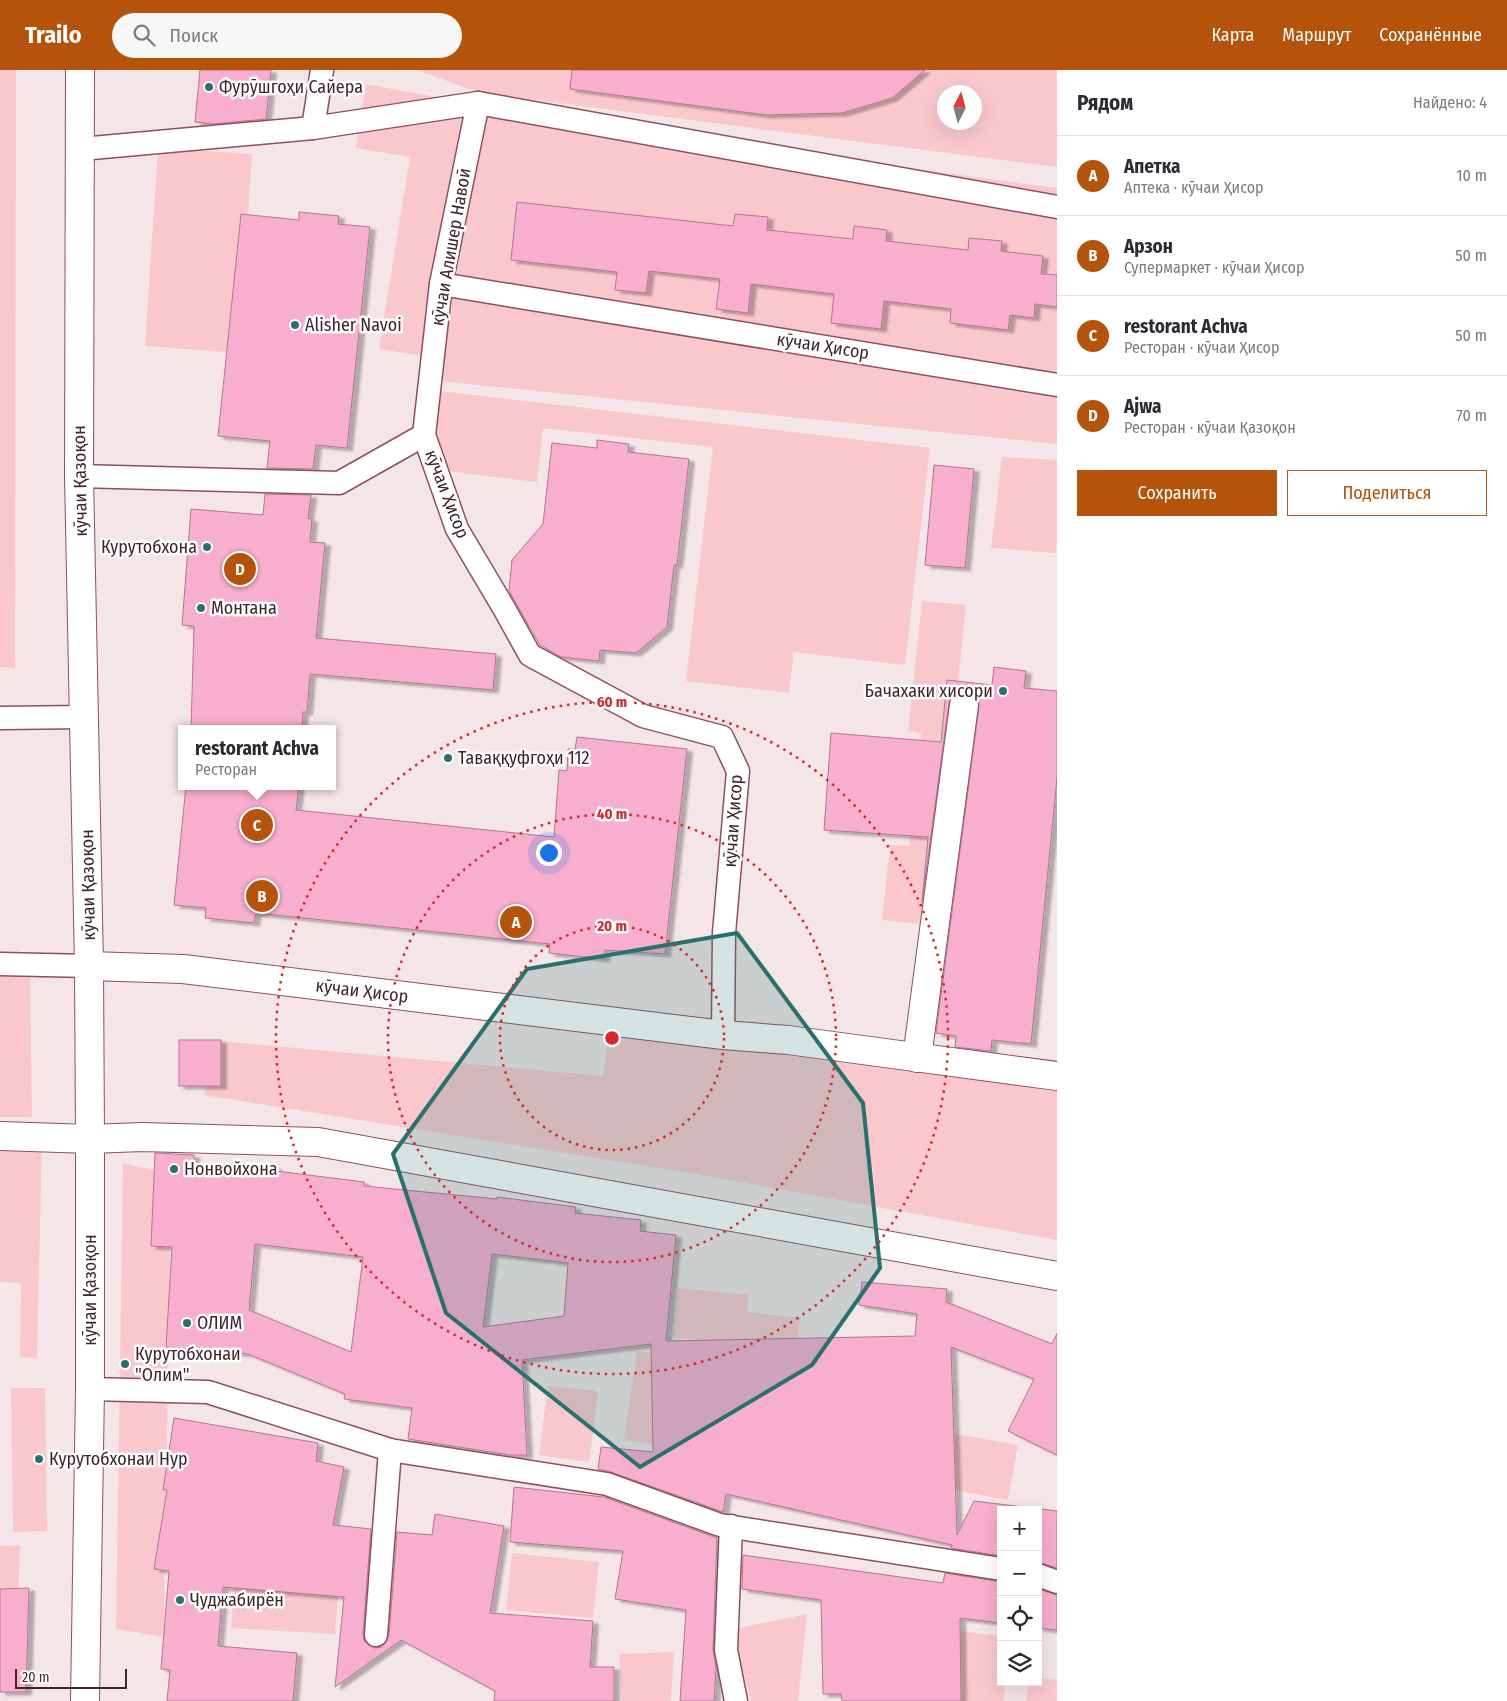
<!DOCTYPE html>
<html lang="ru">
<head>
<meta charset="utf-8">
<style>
	:root { --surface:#fff; --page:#f7f7f7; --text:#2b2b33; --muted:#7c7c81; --line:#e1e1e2; --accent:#b45309 }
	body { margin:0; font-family:"Fira Sans Condensed",sans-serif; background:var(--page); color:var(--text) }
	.controls { position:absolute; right:15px; bottom:15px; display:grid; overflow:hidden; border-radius:0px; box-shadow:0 5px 20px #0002 }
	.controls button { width:45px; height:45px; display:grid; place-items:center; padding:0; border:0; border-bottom:1px solid var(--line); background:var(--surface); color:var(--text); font:25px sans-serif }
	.compass { position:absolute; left:937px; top:15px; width:45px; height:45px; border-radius:50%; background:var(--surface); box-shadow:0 5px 20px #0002; rotate:6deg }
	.scale { position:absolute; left:15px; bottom:12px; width:112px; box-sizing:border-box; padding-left:5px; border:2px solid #412529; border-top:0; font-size:14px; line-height:18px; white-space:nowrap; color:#412529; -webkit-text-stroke:4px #fff; paint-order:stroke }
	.you { position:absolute; left:548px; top:782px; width:18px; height:18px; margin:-12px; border:4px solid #fff; border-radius:50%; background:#1a73e8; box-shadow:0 0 0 8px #1a73e833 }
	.badge { display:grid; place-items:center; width:32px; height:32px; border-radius:50%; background:var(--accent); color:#fff; font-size:16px; font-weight:700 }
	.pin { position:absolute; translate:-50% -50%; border:2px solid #fff; box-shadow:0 1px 5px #0006 }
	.popup { position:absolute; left:178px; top:655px; width:158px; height:65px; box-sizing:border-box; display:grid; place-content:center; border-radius:0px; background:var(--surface); filter:drop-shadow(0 1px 4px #0005); font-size:16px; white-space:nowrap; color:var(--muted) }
	.popup b { font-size:19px; color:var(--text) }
	.popup::after { content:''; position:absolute; left:50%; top:100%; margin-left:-10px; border:10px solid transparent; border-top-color:var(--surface) }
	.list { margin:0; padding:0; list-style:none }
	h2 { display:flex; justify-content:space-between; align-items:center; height:65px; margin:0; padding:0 20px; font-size:21px }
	h2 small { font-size:16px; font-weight:400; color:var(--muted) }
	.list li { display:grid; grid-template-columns:32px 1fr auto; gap:15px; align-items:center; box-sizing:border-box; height:80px; padding:0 20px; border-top:1px solid var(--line) }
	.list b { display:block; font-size:19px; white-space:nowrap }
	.list p { margin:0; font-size:16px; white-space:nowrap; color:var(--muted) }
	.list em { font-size:16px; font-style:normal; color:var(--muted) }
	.actions { display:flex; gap:10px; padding:15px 20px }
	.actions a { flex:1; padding:11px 0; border:1px solid var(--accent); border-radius:0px; text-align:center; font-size:18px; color:var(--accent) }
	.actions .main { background:var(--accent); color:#fff }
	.icon { flex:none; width:28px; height:28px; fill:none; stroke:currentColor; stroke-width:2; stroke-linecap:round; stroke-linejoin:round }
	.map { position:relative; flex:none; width:1057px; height:1631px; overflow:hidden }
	header { display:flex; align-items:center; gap:30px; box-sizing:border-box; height:70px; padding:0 25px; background:var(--accent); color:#fff }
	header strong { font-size:24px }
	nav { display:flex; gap:28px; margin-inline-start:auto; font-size:18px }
	.search { width:350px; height:45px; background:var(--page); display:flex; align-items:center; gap:12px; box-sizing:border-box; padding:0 18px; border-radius:28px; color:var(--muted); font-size:19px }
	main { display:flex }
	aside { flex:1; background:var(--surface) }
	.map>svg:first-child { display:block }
	.green { fill:#fac8cc; fill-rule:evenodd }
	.building { fill:#f8aecd; stroke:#b37590; fill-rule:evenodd; filter:url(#shadow) }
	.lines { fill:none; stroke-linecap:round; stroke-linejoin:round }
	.lane-casing { stroke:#8f5058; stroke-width:25 }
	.street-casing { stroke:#8f5058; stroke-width:30 }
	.secondary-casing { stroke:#8f5058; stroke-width:30 }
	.lane { stroke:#fff; stroke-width:22 }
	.street { stroke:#fff; stroke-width:28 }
	.secondary { stroke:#fff; stroke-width:28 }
	.marked { fill:#27726f; fill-opacity:0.2; stroke:#27726f; stroke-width:4; stroke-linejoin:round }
	.ring { fill:none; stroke:#d62828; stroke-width:2.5; stroke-dasharray:2.5 5 }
	.poi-dot { fill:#27726f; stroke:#fff; stroke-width:2 }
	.labels { text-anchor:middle; stroke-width:5; stroke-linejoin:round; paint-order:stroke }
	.poi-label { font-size:18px; fill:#412529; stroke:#fff; text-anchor:start }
	.street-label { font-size:18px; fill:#412529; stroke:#fff }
	.centre { fill:#d62828; stroke:#fff; stroke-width:2.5 }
	.ring-label { font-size:15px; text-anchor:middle; font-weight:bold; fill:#d62828; stroke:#fff; stroke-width:5; stroke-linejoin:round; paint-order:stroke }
</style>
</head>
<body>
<header>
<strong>Trailo</strong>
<div class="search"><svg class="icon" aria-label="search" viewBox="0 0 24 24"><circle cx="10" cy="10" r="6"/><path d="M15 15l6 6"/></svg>Поиск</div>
<nav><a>Карта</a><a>Маршрут</a><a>Сохранённые</a></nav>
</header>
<main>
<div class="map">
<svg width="1057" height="1631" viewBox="0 0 1057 1631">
	<defs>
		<filter id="shadow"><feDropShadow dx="5.5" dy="3" stdDeviation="1" flood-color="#0004"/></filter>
	</defs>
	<rect width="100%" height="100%" fill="#f4e5e6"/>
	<!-- green -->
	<g class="green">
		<polygon points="0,0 16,0 15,598 0,597"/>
		<path d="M417,0h640v97l-577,-74zM944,22h30v30h-30z"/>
		<polygon points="366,14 472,34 430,287 379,279 410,87 356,78"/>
		<polygon points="482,41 1057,118 1057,374 439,311"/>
		<polygon points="158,78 252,84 239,283 145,276"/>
		<polygon points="439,321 930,378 905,595 794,582 789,623 686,611 713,377 543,358 537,412 430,399"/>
		<polygon points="1002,387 1057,390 1057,473 1055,483 991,478"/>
		<polygon points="922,531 966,535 933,855 882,850 890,775 909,776 921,663 908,661"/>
		<polygon points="30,894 32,1047 0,1047 0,895"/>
		<polygon points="609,967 1057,1004 1057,1170 696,1104 204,1025 218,971 603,1006"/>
		<polygon points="0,1068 42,1069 37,1288 20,1287 21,1213 0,1212"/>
		<polygon points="123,1093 171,1104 164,1567 116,1559"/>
		<polygon points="678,1218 748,1225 747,1242 800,1248 797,1272 746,1275 673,1267"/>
		<polygon points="637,1281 665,1285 653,1374 624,1370"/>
		<polygon points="548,1316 598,1321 589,1392 539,1385"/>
		<polygon points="11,1318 45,1318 47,1461 13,1462"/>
		<polygon points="944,1362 1018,1375 1008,1430 934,1416"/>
		<polygon points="20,1475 18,1533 0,1580 0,1476"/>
		<polygon points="512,1483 599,1492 593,1548 506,1540"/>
		<polygon points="235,1505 339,1511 335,1564 231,1558"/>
		<polygon points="807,1544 798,1631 751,1631 737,1578 739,1558"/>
		<polygon points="925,1557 1001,1566 1001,1612 1006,1612 1003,1631 917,1631"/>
		<polygon points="674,1582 671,1631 622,1631 619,1584"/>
		<polygon points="1038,1608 1057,1610 1057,1631 1026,1631 1029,1612 1038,1612"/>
	</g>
	<!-- building -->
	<g class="building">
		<polygon points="200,0 271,0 266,49 213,54 195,52"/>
		<polygon points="572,0 925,0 892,28 842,43 766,45 570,19"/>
		<polygon points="517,132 733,156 735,144 768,147 767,160 853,169 854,156 887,160 886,171 968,180 969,168 1002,171 1001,181 1043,186 1041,204 1057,205 1057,237 1035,234 1034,248 1010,245 1008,260 950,253 951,239 884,231 881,259 831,253 834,224 751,214 748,243 716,239 720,209 649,201 646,223 615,220 617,202 511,190"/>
		<polygon points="299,142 339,146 338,154 370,157 347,378 316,375 313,399 267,398 270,371 218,366 241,144 299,150"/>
		<polygon points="597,370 629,374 628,382 689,389 677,495 674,495 667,557 636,583 600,580 599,591 561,587 540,575 509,521 512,490 543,454 552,373 597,378"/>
		<polygon points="934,395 974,399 965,498 925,495"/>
		<polygon points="265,424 311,425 308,448 312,449 310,472 325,473 316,568 496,584 493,620 310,604 307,642 303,642 302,659 191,659 194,556 182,555 191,439 263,445"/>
		<polygon points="994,597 1026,601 1024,618 1057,621 1057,708 1031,974 992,970 991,981 955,977 956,966 936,963 979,637 979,630 974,623 967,620 959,620 952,625 949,633 922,832 928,767 824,760 831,663 941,672 947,610 992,615"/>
		<polygon points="577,667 687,679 665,884 605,880 604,889 549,883 550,874 256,843 254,853 205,848 206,838 174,835 186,716 299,716 296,740 554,767 559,700 567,701 568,679 575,679"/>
		<rect x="179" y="970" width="42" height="46"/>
		<path d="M155,1083l39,2v9l82,3v4l88,11v4l133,13v-2l79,10 -1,6 66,7 -1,11 36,4 -10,106 249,-5 2,-22 -58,-9 3,-23 85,7 -1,13 106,42 5,-11v122l-49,-24 26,-52 -83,-32 6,188 17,-34 83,10v57l-19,-6v-52h-37v46l-50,-8 1,-3 -226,-51 -3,18 -112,-40 -13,-3 3,-22 52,5 -2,-108 -129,16 5,95h-17l-102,-16 4,-31 -68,-9 1,-5 -97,-40 -82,-7 6,-100 -21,-1zM255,1174l108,13 -12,95 -102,-42zM492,1184l76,9 -4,53 -81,11z"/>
		<polygon points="174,1348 318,1373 316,1391 344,1397 333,1455 371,1459 363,1564 364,1571 375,1578 382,1577 389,1566 397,1462 432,1465 435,1444 504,1456 490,1543 593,1551 590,1597 614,1597 614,1631 494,1631 495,1621 401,1570 335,1617 344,1527 223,1517 218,1576 297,1583 293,1631 167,1631 170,1600 161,1599 169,1501 154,1499 167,1420 163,1420"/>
		<polygon points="514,1417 604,1427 717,1468 713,1579 716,1599 714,1631 680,1631 686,1540 615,1529 623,1481 510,1472"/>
		<polygon points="743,1485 943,1513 945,1503 1001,1512 1001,1553 960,1548 961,1631 842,1631 841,1624 823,1624 821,1530 742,1519"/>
		<polygon points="29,1518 26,1622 0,1622 0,1519"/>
		<polygon points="1038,1519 1057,1525 1057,1560 1038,1558"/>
	</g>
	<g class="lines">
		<defs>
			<g id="lane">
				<polyline points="478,33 1057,137"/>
				<polyline points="313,58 322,0"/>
				<polyline points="441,214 1057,315"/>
				<polyline points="424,365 457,459 505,540 530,585 643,646 722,667 738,701 724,863 723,965"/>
				<polyline points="79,406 339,413 424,365 441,214 478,33 313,58 81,79"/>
				<polyline points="0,648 85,647"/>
				<polyline points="0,894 89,896"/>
				<polyline points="90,1319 208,1322 390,1380 607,1414 720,1455 1001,1499"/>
				<polyline points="731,1456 726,1580 736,1631"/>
				<polyline points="1038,1505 1057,1512"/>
				<polyline points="376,1565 390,1380"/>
			</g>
			<g id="street">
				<polyline points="89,896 183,899 723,965 788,970 1057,1006"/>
				<polyline points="917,988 964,635"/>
				<polyline points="0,1066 90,1069 142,1067 318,1072 1057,1206"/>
			</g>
			<polyline id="secondary" points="80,0 79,406 89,896 90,1069 90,1319 85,1631"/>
		</defs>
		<!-- lane casing -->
		<use href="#lane" class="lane-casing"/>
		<!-- street casing -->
		<use href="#street" class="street-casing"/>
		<!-- secondary casing -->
		<use href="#secondary" class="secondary-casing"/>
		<!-- lane -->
		<use href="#lane" class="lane"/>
		<!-- street -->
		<use href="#street" class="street"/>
		<!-- secondary -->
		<use href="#secondary" class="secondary"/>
	</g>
	<!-- marked area -->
	<path class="marked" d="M737,863l126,170 17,165 -68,97 -172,102 -194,-154 -53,-159 134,-185z"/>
	<!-- distance rings -->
	<g class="ring">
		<circle cx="612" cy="968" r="112"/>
		<circle cx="612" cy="968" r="224"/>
		<circle cx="612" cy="968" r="336"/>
	</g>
	<!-- markers -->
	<g class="poi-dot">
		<circle cx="209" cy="17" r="5"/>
		<circle cx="295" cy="255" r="5"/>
		<circle cx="207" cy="477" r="5"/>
		<circle cx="201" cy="538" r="5"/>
		<circle cx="1003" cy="621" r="5"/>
		<circle cx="448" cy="688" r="5"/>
		<circle cx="174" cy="1099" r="5"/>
		<circle cx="187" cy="1253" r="5"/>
		<circle cx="125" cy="1294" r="5"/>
		<circle cx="39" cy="1389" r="5"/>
		<circle cx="180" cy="1530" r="5"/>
	</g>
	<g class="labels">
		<!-- poi labels -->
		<g class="poi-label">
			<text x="219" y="23">Фурӯшгоҳи Сайера</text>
			<text x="305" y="261">Alisher Navoi</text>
			<text x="197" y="483" text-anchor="end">Курутобхона</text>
			<text x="211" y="544">Монтана</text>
			<text x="993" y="627" text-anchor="end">Бачахаки хисори</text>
			<text x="458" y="694">Таваққуфгоҳи 112</text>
			<text x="184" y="1105">Нонвойхона</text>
			<text x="197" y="1259">ОЛИМ</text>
			<text x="135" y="1290">Курутобхонаи<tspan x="135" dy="21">"Олим"</tspan></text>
			<text x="49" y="1395">Курутобхонаи Нур</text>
			<text x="190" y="1536">Чуджабирён</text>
		</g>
		<!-- street labels -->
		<g class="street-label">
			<text transform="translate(451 177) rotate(-80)" y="6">кӯчаи Алишер Навоӣ</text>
			<text transform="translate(823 276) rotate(9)" y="6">кӯчаи Ҳисор</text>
			<text transform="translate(80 411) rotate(-91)" y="6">кӯчаи Қазоқон</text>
			<text transform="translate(447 424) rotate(69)" y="6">кӯчаи Ҳисор</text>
			<text transform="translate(733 751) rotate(-86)" y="6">кӯчаи Ҳисор</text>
			<text transform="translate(88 815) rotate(-91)" y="6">кӯчаи Қазоқон</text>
			<text transform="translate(362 921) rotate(7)" y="6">кӯчаи Ҳисор</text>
			<text transform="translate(90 1220) rotate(-90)" y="6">кӯчаи Қазоқон</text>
		</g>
	</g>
	<circle cx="612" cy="968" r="8" class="centre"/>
	<g class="ring-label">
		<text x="612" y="637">60 m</text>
		<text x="612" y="749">40 m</text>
		<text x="612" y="861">20 m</text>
	</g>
</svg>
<div class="controls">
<button>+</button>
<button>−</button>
<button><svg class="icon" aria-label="locate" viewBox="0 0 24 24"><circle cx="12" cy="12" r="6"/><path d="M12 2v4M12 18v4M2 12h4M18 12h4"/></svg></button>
<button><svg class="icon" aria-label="layers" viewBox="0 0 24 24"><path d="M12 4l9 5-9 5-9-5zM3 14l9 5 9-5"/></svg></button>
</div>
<svg class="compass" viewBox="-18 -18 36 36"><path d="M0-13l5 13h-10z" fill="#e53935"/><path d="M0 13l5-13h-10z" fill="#7c7c81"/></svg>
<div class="scale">20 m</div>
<div class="you"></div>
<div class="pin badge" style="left:516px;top:852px">A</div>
<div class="pin badge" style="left:262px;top:826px">B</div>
<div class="pin badge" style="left:257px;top:755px">C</div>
<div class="popup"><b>restorant Achva</b>Ресторан</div>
<div class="pin badge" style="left:240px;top:499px">D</div>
</div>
<aside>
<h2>Рядом<small>Найдено: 4</small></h2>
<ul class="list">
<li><span class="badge">A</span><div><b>Апетка</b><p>Аптека · кӯчаи Ҳисор</p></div><em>10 m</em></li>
<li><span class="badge">B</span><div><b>Арзон</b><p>Супермаркет · кӯчаи Ҳисор</p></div><em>50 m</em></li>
<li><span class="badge">C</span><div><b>restorant Achva</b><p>Ресторан · кӯчаи Ҳисор</p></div><em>50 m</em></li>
<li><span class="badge">D</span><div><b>Ajwa</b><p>Ресторан · кӯчаи Қазоқон</p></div><em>70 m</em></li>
</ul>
<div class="actions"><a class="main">Сохранить</a><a>Поделиться</a></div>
</aside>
</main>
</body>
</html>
